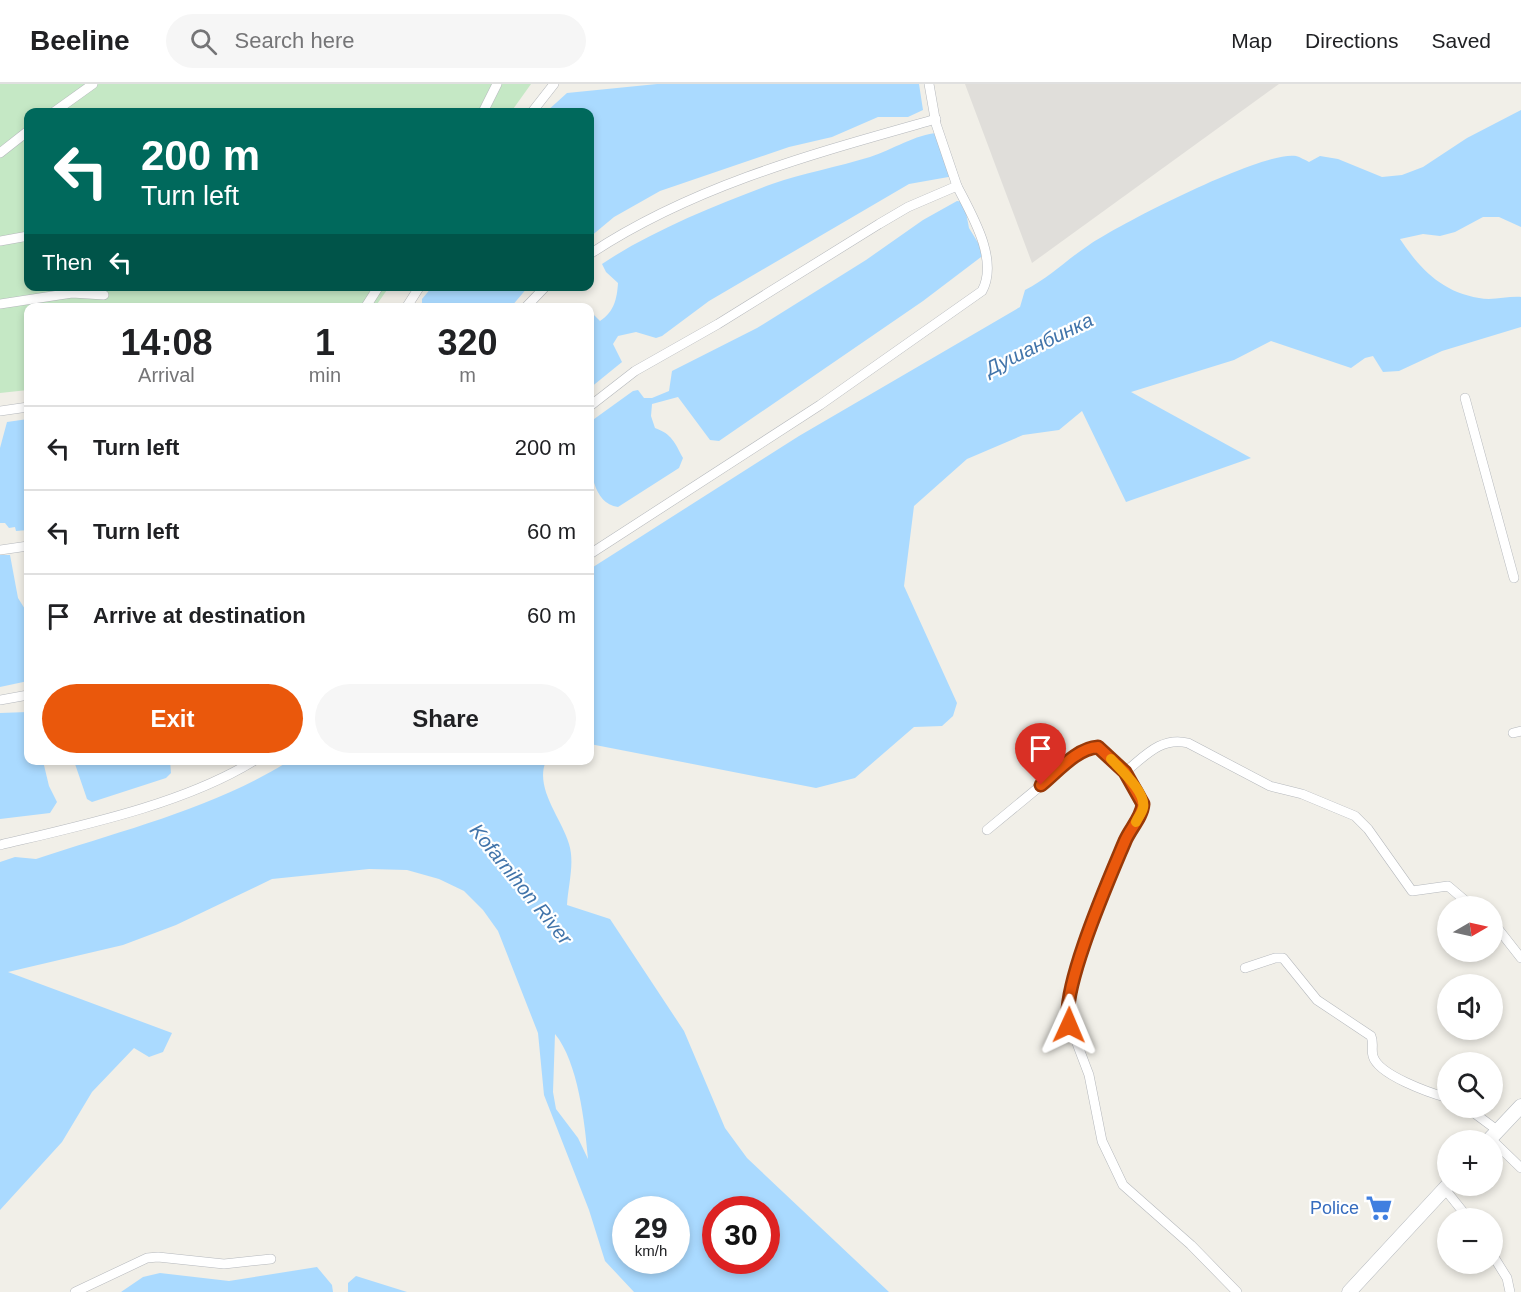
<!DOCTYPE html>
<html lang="en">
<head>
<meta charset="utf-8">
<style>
	:root { --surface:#fff; --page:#f6f6f6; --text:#202124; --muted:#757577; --line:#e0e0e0; --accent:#ea580c }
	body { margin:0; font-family:Arial,sans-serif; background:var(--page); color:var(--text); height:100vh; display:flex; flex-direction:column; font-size:22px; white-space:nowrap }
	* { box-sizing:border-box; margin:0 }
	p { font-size:20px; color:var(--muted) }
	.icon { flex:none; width:33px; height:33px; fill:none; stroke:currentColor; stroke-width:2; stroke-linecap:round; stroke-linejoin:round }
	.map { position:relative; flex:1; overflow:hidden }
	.sheet { position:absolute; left:24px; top:219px; width:570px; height:462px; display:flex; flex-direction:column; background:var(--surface); border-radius:12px; box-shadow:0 3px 9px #0003 }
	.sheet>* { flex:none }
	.hud { position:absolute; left:24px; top:24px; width:570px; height:183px; border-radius:12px; box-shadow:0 3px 9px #0003; background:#00695c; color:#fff; overflow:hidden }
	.needle { width:39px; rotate:81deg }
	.fabs { position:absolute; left:1437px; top:812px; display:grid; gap:12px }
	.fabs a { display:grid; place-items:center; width:66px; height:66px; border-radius:50%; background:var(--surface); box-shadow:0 3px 9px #0003; font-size:30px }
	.speed { position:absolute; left:612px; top:1112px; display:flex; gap:12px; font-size:30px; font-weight:700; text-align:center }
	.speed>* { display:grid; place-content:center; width:78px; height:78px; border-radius:50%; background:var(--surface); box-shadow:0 3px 9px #0003; line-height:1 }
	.speed small { font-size:15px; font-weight:400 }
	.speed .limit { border:9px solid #d22; background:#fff; color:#111 }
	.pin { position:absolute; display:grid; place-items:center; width:51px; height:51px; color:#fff; margin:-62px -26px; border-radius:50% 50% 50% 0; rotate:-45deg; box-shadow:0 0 6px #0007 }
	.pin .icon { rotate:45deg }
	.me { position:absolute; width:66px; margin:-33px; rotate:1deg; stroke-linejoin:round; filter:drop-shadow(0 0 4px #0008) }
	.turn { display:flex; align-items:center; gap:21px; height:126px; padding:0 18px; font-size:27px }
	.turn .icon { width:78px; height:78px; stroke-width:2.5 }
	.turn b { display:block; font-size:42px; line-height:51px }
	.then { display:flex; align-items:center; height:57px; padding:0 18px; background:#0003; gap:12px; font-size:22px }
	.eta { display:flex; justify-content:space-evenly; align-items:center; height:102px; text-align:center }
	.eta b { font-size:36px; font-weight:800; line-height:42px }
	.button { display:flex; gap:12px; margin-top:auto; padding:12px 18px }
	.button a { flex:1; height:69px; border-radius:36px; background:var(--accent); color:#fff; font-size:24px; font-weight:800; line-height:69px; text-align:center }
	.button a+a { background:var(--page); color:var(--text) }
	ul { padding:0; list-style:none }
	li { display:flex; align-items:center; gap:18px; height:84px; padding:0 18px; border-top:2px solid var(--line) }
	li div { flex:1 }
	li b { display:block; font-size:22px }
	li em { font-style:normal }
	header { display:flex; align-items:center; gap:36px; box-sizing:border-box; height:84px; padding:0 30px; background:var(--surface); border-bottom:2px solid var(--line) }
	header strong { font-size:28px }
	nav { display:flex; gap:33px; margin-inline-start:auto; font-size:21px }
	.search { width:420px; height:54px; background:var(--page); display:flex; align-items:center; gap:15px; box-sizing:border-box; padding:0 21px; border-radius:33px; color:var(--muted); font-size:22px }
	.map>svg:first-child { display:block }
</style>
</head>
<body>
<header>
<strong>Beeline</strong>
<div class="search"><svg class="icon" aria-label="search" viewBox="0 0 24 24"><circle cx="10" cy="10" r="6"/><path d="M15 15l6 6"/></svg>Search here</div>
<nav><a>Map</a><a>Directions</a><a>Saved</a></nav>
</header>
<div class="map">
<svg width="1521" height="1208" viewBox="0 0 1521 1208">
	<rect width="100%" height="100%" fill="#f1efe8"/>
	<!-- industrial -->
	<polygon fill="#e0deda" points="965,0 1279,0 1032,179"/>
	<!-- green -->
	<polygon fill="#c5e8c5" points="0,0 531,0 511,28 28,28 28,202 389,203 375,223 28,224 28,306 0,309"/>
	<!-- water -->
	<g fill="#aadaff" fill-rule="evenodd">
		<polygon points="657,0 919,0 923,26 908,33 878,33 832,53 789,63 660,107 614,133 590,153 590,28 546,28 567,9"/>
		<path d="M1521,26V143L1499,133H1483L1455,148L1440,152L1423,150L1400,155C1420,185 1442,208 1479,214C1492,217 1508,212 1521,213V243L1442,267L1399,287L1383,288L1373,272L1365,274L1351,284L1271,257L1234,276L1131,308L1251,374L1126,418L1082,327L1059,346L1023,351L967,375L914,422L904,502L957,619L953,632L942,642L914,643L855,694L816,704L590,660V485L799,352L1020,223L1025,206C1049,194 1066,176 1089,161C1119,140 1264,66 1296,72C1300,73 1305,76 1309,78L1320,72L1338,75L1382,93L1402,91L1423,83L1467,54Z"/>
		<path d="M938,49L954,92L909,100L709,217L662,252L656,254L636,248L618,252L613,260L622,278L590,304V227L600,237C614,228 617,215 618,199L606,188L602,180C651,147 716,121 772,100C804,89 837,83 870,73C892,66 916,50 938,49Z"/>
		<path d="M957,117L964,118L969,144L985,170L923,217L719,357L710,356L678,313L652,320L651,332L655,344C672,350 675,359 683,374L679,384L618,423C585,418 590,362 590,338L633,307L638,306L644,314H652L669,307L672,287L757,244L866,176L923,136Z"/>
		<polygon points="432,203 432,202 528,203 511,223 422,223 422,215"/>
		<polygon points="28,335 28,446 16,447 15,443 9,444 5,439 0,439 0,364 7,338"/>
		<polygon points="0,471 10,471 18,514 28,530 28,597 0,603"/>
		<polygon points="28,628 28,676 43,677 49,702 57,718 50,729 0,735 0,629"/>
		<polygon points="74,677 170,677 171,689 166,694 92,718 87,715"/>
		<path d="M289,677H546C534,704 562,735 569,760C575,779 568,802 567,821L610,835L684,947L725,1044L747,1074L889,1208H634L605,1177L589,1126L544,1011L538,949L498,847L483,826L464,807L439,795L407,786L369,785L272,795L176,841L123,861L8,888L172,949L163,968L149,973L134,964L92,1008L62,1058L0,1126V778L15,773L36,775C122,746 212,725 289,677ZM555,950C578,978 585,1039 588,1075L578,1054L556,1025L553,1008ZM626,1125H676V1176H626ZM716,1125H766V1176H716Z"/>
		<polygon points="317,1183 332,1201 333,1208 121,1208 143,1193 160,1189 229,1197"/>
		<polygon points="356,1192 407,1208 348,1208 348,1199"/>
	</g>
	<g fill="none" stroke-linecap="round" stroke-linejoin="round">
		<!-- street casing -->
		<g stroke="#b5b8bc" stroke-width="10">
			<g id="street">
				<polyline points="54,28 93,0"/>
				<polyline points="483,28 497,0"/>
				<polyline points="532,28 554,0"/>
				<polyline points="0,69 28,47"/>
				<polyline points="0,157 28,152"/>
				<path d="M590,170C694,101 816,69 936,35"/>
				<polyline points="0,220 72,209 104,211"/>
				<polyline points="365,224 379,202"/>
				<polyline points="406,224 420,202"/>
				<polyline points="525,224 546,202"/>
				<polyline points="1465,314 1514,494"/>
				<polyline points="590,322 635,287 718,240 879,140 908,123 957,102 936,40 929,0"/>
				<polyline points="0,327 28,323"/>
				<polyline points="0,466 28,462"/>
				<path d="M590,470L820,321L982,207C999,176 972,131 957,102"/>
				<polyline points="0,616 28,611"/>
				<polyline points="1513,649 1521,647"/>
				<path d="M1125,688C1144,673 1161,652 1188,659L1270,702L1302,710L1355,732L1368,745L1412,807L1448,802L1468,819L1479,822"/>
				<path d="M987,746L1078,671C1096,661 1098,659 1111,675C1121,687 1142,703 1143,719C1144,731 1131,745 1126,756C1110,790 1065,900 1067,933L1089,991L1102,1057L1123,1101L1191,1161L1237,1208"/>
				<path d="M0,761C80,742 185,720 255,676"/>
				<polyline points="1492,837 1521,874"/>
				<path d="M1245,884L1275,874H1283L1317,916L1371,952C1374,959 1371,965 1373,972C1378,991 1430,1009 1448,1014"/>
				<polyline points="1466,1023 1497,1046"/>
				<polyline points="1492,1056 1521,1084"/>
				<polyline points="1444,1104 1468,1134"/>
				<polyline points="1492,1170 1507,1194 1510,1208"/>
				<polyline points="75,1208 147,1174 158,1173 224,1180 271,1175"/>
			</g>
		</g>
		<!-- secondary casing -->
		<g stroke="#b6babf" stroke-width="15">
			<g id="secondary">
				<polyline points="1489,1056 1521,1022"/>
				<polyline points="1349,1208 1448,1101"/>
			</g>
		</g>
		<!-- street -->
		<use href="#street" stroke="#fff" stroke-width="9"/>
		<!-- secondary -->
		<use href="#secondary" stroke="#fff" stroke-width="14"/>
	</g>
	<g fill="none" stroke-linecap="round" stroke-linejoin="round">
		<!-- route casing -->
		<g stroke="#983908" stroke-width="15">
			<path id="route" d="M1041,701C1057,688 1077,664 1098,663L1125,688L1143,720C1142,733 1130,745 1125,757C1110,793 1059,908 1069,941"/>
		</g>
		<!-- route -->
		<use href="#route" stroke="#ea580c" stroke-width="10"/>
		<!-- slow -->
		<path stroke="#f59e0b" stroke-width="10" d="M1111,675C1120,685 1147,709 1143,724C1142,729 1138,733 1136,738"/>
	</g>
	<!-- icons -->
	<defs>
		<g id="supermarket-bare" transform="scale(2.07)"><path d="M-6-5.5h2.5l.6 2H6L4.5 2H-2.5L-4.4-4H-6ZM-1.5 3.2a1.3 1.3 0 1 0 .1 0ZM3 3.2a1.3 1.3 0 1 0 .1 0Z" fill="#3f7fe0" stroke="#fff" stroke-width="2.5" paint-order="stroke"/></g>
	</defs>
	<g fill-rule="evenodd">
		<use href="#supermarket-bare" x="1379" y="1124"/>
	</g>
	<g text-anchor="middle" stroke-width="4.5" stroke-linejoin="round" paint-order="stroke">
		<!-- shop labels -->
		<g font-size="18" fill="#366cbe" stroke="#fff" text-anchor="end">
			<text x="1359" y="1130">Police</text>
		</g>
		<!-- water labels -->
		<g font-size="20" font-style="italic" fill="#4174aa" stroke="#fff">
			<text transform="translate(1039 260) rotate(-26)" y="7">Душанбинка</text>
			<text transform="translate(521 800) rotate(51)" y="7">Kofarnihon River</text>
		</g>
	</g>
</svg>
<div class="fabs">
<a><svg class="needle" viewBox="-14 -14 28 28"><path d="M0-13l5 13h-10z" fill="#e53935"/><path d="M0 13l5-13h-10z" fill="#757577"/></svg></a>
<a><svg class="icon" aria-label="sound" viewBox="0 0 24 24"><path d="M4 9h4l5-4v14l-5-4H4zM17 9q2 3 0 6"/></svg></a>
<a><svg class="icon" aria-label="search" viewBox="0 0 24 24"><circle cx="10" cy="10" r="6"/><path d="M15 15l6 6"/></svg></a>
<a>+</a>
<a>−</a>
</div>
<div class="speed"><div>29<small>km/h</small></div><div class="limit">30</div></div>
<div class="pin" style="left:1041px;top:701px;background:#d93025"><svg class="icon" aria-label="arrive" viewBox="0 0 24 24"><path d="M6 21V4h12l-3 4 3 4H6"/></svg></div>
<svg class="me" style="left:1069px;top:941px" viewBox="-20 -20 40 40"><path d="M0-17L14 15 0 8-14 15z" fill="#ea580c" stroke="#fff" stroke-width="4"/></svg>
<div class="hud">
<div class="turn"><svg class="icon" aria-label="left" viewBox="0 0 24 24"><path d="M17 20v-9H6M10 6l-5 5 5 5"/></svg><div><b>200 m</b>Turn left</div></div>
<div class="then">Then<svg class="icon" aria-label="left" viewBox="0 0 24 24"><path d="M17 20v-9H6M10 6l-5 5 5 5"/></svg></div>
</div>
<section class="sheet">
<div class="eta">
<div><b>14:08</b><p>Arrival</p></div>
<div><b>1</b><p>min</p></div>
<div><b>320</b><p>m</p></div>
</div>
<ul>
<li><svg class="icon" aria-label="left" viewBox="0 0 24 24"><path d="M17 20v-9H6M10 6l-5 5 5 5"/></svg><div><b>Turn left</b></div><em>200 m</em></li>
<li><svg class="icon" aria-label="left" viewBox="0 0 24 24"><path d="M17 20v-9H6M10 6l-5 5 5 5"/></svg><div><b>Turn left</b></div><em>60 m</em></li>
<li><svg class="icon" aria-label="arrive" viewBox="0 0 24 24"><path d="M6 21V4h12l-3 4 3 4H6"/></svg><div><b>Arrive at destination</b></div><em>60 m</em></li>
</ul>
<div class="button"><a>Exit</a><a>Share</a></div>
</section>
</div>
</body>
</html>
